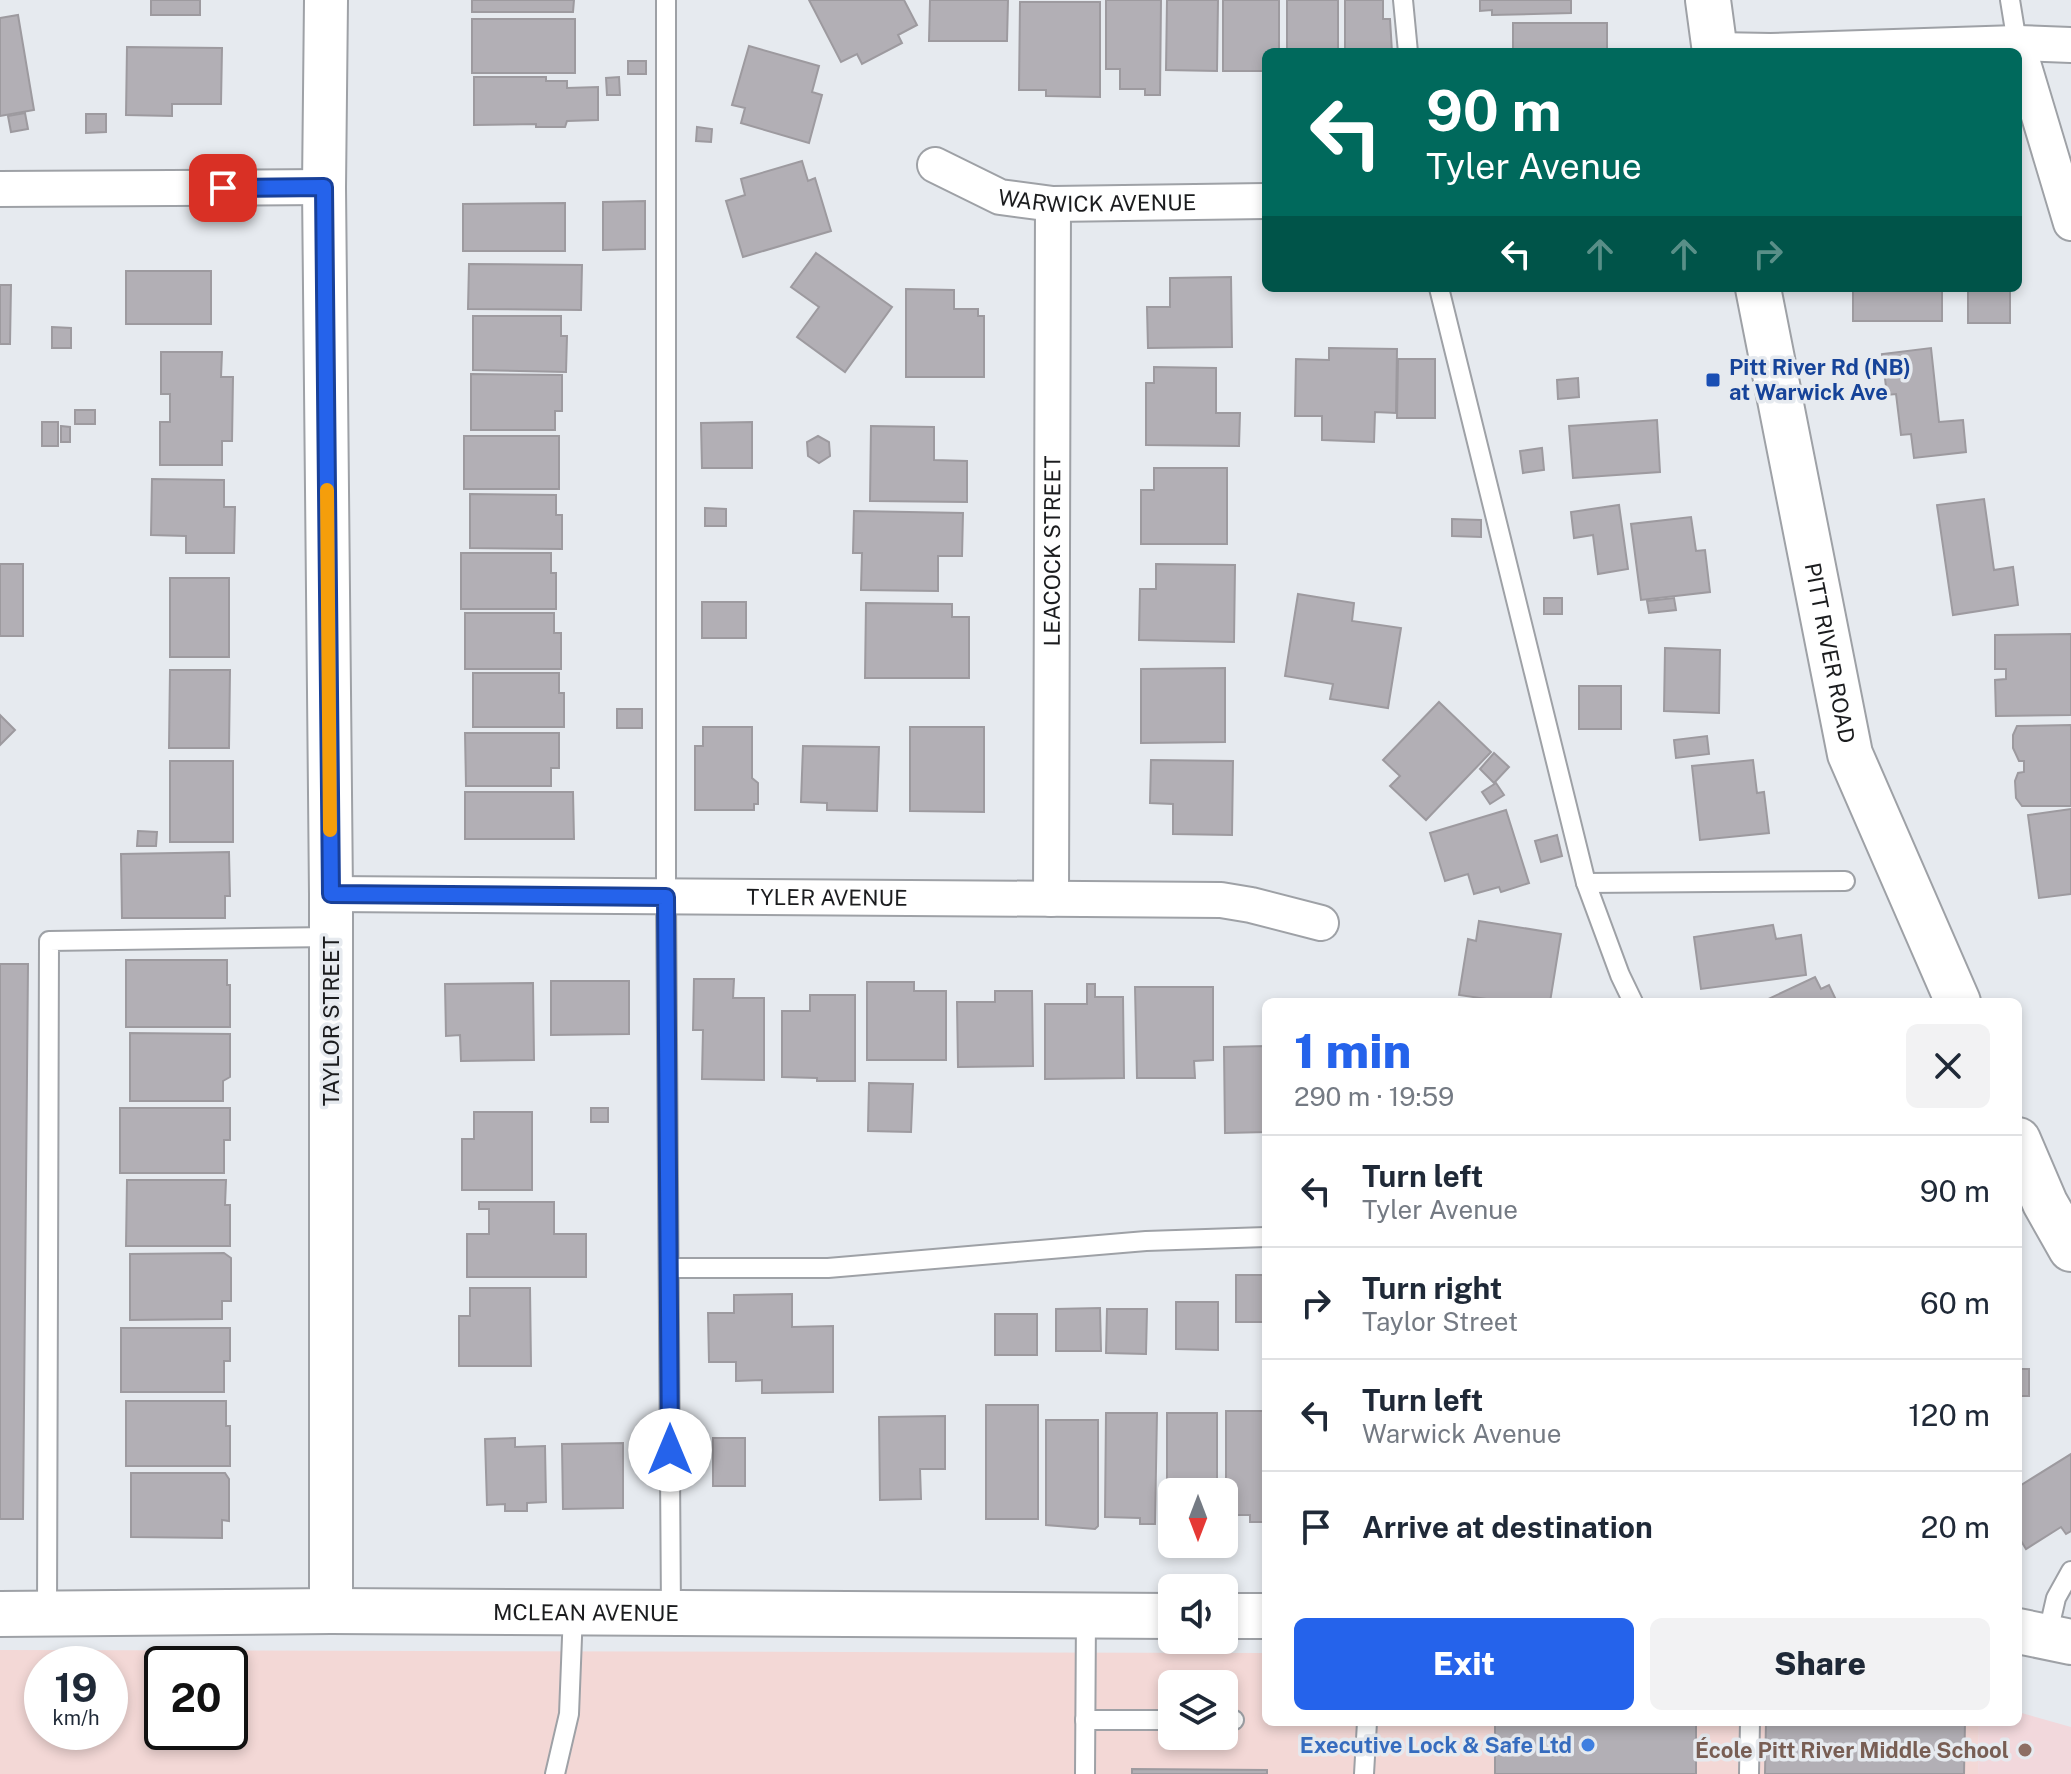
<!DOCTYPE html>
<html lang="en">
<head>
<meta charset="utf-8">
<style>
	:root { --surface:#fff; --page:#f2f2f3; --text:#1f2937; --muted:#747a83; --line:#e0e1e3; --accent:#2563eb }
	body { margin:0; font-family:"Public Sans",sans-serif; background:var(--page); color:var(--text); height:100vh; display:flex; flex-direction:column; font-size:30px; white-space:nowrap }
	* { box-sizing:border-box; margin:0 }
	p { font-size:26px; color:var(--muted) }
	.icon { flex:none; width:44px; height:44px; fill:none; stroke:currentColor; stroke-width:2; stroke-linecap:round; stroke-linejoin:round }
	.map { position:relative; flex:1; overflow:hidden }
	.panel { position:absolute; left:1262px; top:998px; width:760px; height:728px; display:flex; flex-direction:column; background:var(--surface); border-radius:12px; box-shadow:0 4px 12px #0003 }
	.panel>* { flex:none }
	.guide { position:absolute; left:1262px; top:48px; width:760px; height:244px; border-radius:12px; box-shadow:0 4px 12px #0003; background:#00695c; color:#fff; overflow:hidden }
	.needle { width:52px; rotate:180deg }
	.tools { position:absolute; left:1158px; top:1478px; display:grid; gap:16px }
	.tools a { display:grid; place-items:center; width:80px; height:80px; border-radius:12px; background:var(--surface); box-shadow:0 4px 12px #0003; font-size:40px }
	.speed { position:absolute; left:24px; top:1646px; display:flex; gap:16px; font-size:40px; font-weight:700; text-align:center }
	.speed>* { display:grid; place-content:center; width:104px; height:104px; border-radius:50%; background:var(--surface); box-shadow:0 4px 12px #0003; line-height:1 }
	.speed small { font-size:20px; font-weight:400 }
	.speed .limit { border:4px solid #111; border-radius:12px; background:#fff; color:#111 }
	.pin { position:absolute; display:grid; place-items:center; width:68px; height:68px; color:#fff; margin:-34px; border-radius:16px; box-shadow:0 4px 12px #0006 }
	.me { position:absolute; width:88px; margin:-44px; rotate:0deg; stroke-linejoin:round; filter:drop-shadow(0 0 6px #0008) }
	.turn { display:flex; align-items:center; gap:28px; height:168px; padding:0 32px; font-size:36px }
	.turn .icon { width:104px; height:104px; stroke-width:2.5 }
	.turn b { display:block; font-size:56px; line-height:68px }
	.lanes { display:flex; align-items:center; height:76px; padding:0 32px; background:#0003; justify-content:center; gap:40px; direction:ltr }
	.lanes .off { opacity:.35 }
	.round { display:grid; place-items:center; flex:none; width:84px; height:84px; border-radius:12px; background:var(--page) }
	.head { display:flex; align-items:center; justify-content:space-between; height:136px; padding:0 32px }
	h1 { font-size:48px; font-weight:800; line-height:60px; color:var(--accent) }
	.cta { display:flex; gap:16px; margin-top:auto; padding:16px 32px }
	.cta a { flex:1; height:92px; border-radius:12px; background:var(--accent); color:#fff; font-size:32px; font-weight:800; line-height:92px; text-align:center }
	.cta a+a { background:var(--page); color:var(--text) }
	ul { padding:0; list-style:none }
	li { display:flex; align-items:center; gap:24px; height:112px; padding:0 32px; border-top:2px solid var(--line) }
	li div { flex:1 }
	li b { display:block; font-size:30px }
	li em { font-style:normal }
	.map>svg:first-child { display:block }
</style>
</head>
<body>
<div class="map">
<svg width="2071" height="1774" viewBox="0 0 2071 1774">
	<rect width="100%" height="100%" fill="#e6eaef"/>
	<!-- industrial -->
	<path fill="#f3d8d6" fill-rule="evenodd" d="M0,1650L1266,1653V1722H1979L1978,1774H0ZM42,1664H110V1732H42ZM162,1664H230V1732H162ZM1172,1684H1224V1736H1172Z"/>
	<!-- education -->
	<polygon fill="#f2d8dc" points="2018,1712 2071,1727 2071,1774 1978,1774 1979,1722 2018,1722"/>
	<!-- building -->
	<g fill="#b2afb5" stroke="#9d9a9f" stroke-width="2">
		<rect x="151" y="0" width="49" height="15"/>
		<polygon points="472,0 574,0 573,12 472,12"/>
		<polygon points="809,0 904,0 917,25 898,35 902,43 862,64 857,54 841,62"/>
		<polygon points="930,0 1008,0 1007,41 929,41"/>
		<polygon points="1106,0 1161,0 1160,95 1145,95 1145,89 1120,89 1120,69 1106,69"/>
		<polygon points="1167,0 1218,0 1217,71 1166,70"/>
		<polygon points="1223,0 1279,0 1279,52 1266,52 1266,71 1223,71"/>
		<rect x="1287" y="0" width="51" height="52"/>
		<polygon points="1345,0 1383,0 1383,19 1390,19 1392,52 1345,52"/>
		<polygon points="1480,0 1571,0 1571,13 1492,15 1492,10 1480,11"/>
		<polygon points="1020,2 1100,2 1100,97 1046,96 1046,90 1019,90"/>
		<polygon points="18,15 34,110 0,116 0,18"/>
		<rect x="472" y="19" width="103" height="54"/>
		<rect x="1513" y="23" width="94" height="29"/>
		<polygon points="749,46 819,66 812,92 822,95 809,143 741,123 745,108 732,105"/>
		<polygon points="127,47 222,48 221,104 172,104 172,116 126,115"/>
		<rect x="628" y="61" width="18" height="13"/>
		<polygon points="474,77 546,77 546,81 567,81 567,88 598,87 598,120 567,121 565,127 536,127 536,124 474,125"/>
		<polygon points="619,77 620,95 607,95 606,78"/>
		<polygon points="25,113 28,129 11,132 8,116"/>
		<polygon points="86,114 106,114 106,132 86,133"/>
		<polygon points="697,127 712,129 711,142 696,141"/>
		<polygon points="802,161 808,181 815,178 831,231 743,257 726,201 745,195 741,179"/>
		<polygon points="645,201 645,249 603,250 603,202"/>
		<polygon points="565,203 565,251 463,251 463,204"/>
		<polygon points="816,253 892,307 845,372 797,337 819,307 791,287"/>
		<polygon points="469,264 582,265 581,310 468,309"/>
		<rect x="126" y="271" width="85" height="53"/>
		<polygon points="1231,277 1232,347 1148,348 1147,307 1170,307 1170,278"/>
		<polygon points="0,285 11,285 10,344 0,344"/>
		<rect x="1853" y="288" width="89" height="33"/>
		<rect x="1968" y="288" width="42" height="35"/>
		<polygon points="906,289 954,290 954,309 978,309 978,316 984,316 984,377 906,377"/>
		<polygon points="473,316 561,316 561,336 567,336 566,372 473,370"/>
		<polygon points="52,327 71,328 71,348 52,348"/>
		<polygon points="1329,348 1397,349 1396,413 1375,412 1374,442 1322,440 1322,416 1295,416 1296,359 1329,360"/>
		<polygon points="1931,348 1939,422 1963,420 1966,452 1914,458 1911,434 1901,435 1896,394 1887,395 1882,354"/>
		<polygon points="161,352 222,352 221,377 233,377 232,441 222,441 222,465 160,465 160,422 170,422 170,394 161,394"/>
		<polygon points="1398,359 1435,359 1435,418 1397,418"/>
		<polygon points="1154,367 1216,368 1216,413 1240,413 1239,446 1146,445 1146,383 1154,383"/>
		<polygon points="471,374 562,375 562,411 555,411 555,430 471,430"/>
		<polygon points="1578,378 1579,397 1558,399 1557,380"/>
		<rect x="75" y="410" width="20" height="14"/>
		<polygon points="1657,420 1660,472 1573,478 1569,426"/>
		<rect x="42" y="422" width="16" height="24"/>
		<polygon points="752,422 752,468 702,468 701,423"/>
		<polygon points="61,426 70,427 70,442 61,442"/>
		<polygon points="871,426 934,427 934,460 967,461 967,502 870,501"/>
		<rect x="464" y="436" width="95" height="53"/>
		<polygon points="818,436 829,442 830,456 819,463 808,456 807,442"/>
		<polygon points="1542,448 1544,470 1523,473 1520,451"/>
		<polygon points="1154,468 1227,468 1227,544 1141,544 1141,490 1154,490"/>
		<polygon points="152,479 224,480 224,507 235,507 234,553 186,553 186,536 151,535"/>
		<polygon points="470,494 556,495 556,515 562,515 562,549 470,548"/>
		<polygon points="1984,499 1994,570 2013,567 2018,605 1953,615 1937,505"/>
		<polygon points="1619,505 1628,569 1598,574 1593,535 1574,538 1571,512"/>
		<polygon points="705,508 726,509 726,526 705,526"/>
		<polygon points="854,511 963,513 962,556 938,556 938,591 861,590 862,553 853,553"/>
		<polygon points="1691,517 1696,551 1705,550 1710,592 1641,600 1631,524"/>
		<polygon points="1452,519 1481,520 1481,537 1452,536"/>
		<polygon points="461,553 551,553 551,573 556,573 556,609 461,609"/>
		<rect x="0" y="564" width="23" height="72"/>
		<polygon points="1156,564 1235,565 1234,642 1139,640 1140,589 1156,589"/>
		<rect x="170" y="578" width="59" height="79"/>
		<polygon points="1298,594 1354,603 1352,621 1401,628 1388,708 1330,699 1333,684 1285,676"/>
		<rect x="1544" y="598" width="18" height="16"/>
		<polygon points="1674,598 1676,610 1649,613 1647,601"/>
		<rect x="702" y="602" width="44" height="36"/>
		<polygon points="866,603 952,604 952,617 969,617 969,678 865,678"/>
		<polygon points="465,613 554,613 554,633 561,633 561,669 465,669"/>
		<polygon points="2071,634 2071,715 1996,716 1995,680 2006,679 2006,669 1995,669 1995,635"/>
		<polygon points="1665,648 1720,650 1719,713 1664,711"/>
		<polygon points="1225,668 1225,742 1141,743 1141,669"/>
		<polygon points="170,670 230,670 229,748 169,748"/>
		<polygon points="473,673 559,673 559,693 564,693 564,727 473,727"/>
		<rect x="1579" y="686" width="42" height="43"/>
		<polygon points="1439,702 1491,752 1426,820 1390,786 1400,776 1383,760"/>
		<rect x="617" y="709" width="25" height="19"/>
		<polygon points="0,715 15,730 0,745"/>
		<polygon points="2071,725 2071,806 2022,806 2016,798 2015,781 2018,773 2024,772 2024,761 2019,761 2013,748 2013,735 2017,726"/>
		<polygon points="703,727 752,727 752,778 758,783 758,804 754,804 754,810 695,810 695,746 703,746"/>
		<polygon points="910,727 984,727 984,812 910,811"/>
		<polygon points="465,733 559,733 559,768 551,768 551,786 466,786"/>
		<polygon points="1707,736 1709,754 1676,758 1674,740"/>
		<polygon points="803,746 879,747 877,811 827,810 827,803 801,802"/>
		<polygon points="1494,753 1509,767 1494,783 1480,769"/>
		<polygon points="1151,760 1233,761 1232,835 1173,834 1173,804 1150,803"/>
		<polygon points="1753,760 1757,793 1764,792 1769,833 1700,840 1692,766"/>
		<rect x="170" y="761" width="63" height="81"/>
		<polygon points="1496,783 1504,795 1490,804 1482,792"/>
		<polygon points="465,792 573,792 574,839 465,839"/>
		<polygon points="2071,809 2071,894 2039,898 2028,815"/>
		<polygon points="1506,810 1529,883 1501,892 1499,887 1474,894 1468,874 1445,881 1430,833"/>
		<polygon points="138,831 157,832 156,846 137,846"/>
		<polygon points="1557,835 1562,856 1541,862 1535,841"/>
		<polygon points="229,852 230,896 225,896 225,918 122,918 121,854"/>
		<polygon points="1479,921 1561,934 1550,1002 1507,1002 1459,995 1468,939 1476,941"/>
		<polygon points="1773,925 1776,939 1801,935 1806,975 1701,989 1694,937"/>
		<polygon points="126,960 227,960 227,985 230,985 230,1027 126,1027"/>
		<polygon points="0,964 28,964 23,1519 0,1519"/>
		<polygon points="1815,977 1821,989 1829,985 1837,1002 1762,1002"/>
		<polygon points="694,979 734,979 733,998 764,998 764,1080 702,1079 703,1030 693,1030"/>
		<polygon points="551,981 629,981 629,1034 551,1035"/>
		<polygon points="867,982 914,982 914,991 946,991 946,1060 867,1060"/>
		<polygon points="533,983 534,1060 461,1061 460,1035 446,1036 445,984"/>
		<polygon points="1087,984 1095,984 1095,997 1123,997 1124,1078 1045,1079 1045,1004 1087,1004"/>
		<polygon points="1135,987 1213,987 1213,1060 1194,1061 1195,1078 1137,1078"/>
		<polygon points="995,991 1032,991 1033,1066 958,1067 957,1002 995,1002"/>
		<polygon points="810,995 855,995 855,1081 817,1081 817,1078 782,1077 782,1011 810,1011"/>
		<polygon points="130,1033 230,1034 230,1077 223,1081 223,1101 130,1101"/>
		<polygon points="1266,1046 1266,1132 1225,1133 1224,1047"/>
		<polygon points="869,1083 913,1084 911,1132 868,1131"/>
		<polygon points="120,1108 230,1108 230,1140 224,1140 224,1173 120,1173"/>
		<rect x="591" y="1108" width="17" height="14"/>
		<polygon points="474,1112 532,1112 532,1190 462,1190 462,1139 474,1139"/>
		<polygon points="127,1180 226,1180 225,1205 230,1205 230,1246 126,1246"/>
		<polygon points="479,1202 554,1202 554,1234 586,1234 586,1277 467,1277 467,1234 489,1234 489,1209 479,1209"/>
		<polygon points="224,1253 231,1258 231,1301 222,1301 222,1319 130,1320 130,1254"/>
		<rect x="1236" y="1275" width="30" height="47"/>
		<polygon points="470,1288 530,1288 531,1366 459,1366 459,1316 470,1316"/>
		<polygon points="792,1294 792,1327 833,1326 833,1392 762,1393 762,1380 736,1381 736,1362 709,1362 708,1313 734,1313 734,1295"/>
		<polygon points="1176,1302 1218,1302 1218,1350 1176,1349"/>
		<polygon points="1100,1308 1101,1351 1056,1351 1056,1309"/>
		<polygon points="1107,1309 1147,1309 1146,1354 1106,1353"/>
		<rect x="995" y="1314" width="42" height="41"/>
		<polygon points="121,1328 230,1328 230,1361 224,1361 224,1392 121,1392"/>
		<rect x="2018" y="1369" width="11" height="27"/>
		<polygon points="126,1401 226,1401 226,1426 230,1426 230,1466 126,1466"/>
		<rect x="986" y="1405" width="52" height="114"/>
		<polygon points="1226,1411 1266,1411 1266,1522 1250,1522 1250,1515 1226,1515"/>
		<polygon points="1106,1413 1157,1413 1155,1524 1140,1524 1140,1518 1105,1517"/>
		<polygon points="1167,1413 1217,1413 1217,1492 1172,1492 1172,1515 1167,1515"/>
		<polygon points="945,1416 945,1469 920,1469 921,1499 880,1500 879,1417"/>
		<polygon points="1046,1420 1098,1420 1098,1526 1095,1529 1046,1525"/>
		<polygon points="515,1438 515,1447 545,1446 546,1502 527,1503 527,1511 505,1511 505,1504 487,1505 485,1439"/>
		<rect x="713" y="1438" width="32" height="48"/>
		<polygon points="623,1443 623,1508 563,1509 562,1444"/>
		<polygon points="2071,1454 2071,1531 2066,1534 2061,1527 2026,1549 2018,1536 2018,1487"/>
		<polygon points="131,1473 225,1473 229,1479 229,1521 222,1520 222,1538 131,1537"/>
		<rect x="1495" y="1722" width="201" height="52"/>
		<polygon points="1766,1722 1965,1722 1964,1774 1765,1774"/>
		<polygon points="1132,1769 1267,1770 1267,1774 1132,1774"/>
	</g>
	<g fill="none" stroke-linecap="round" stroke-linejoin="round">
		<!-- service casing -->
		<g stroke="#9ea1a6" stroke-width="22">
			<g id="service">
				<polyline points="666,0 666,897 671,1613"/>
				<polyline points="1403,0 1408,52"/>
				<polyline points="2010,0 2017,43"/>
				<polyline points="1439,288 1586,883 1620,975 1633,1002"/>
				<polyline points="1586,883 1845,881"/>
				<polyline points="670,1268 828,1268 1146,1241 1266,1237"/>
				<polyline points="47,1613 49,941 330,937"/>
				<polyline points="2047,1637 2056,1598 2071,1571"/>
				<polyline points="1085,1720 1172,1720"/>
				<polyline points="1224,1720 1234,1720"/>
				<polyline points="555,1774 569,1714 573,1612"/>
				<polyline points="1085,1774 1086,1615"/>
				<polyline points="1364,1774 1367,1722"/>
				<polyline points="1749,1774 1750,1722"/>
			</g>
		</g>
		<!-- minor casing -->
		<g stroke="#9ea1a6" stroke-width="38">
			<g id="minor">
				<polyline points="2017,43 2071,45"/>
				<polyline points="1715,50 1771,51 2017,43 2071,223"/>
				<path id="s1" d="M935,165L1000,197L1053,204L1266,201"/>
				<polyline points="0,189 324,187"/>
				<path id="s2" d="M331,894L1221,900L1251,905L1321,923"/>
				<path id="s3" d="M1051,899L1053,204"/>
			</g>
		</g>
		<!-- tertiary casing -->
		<g stroke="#9ea1a6" stroke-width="46">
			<polyline id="tertiary" points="326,0 324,187 331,894 331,1611"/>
		</g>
		<!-- secondary casing -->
		<g stroke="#9ea1a6" stroke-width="48">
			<g id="secondary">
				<polyline points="1708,0 1715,52"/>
				<path id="s4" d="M1758,288L1850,754L1958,1002"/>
				<polyline points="2018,1140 2045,1203 2071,1249"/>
				<path id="s5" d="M0,1614L331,1611L1172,1616"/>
				<polyline points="1224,1616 1266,1616"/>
				<polyline points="2018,1631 2071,1642"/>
			</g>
		</g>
		<!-- service -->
		<use href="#service" stroke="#fff" stroke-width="18"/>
		<!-- minor -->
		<use href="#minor" stroke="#fff" stroke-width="34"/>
		<!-- tertiary -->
		<use href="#tertiary" stroke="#fff" stroke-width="42"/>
		<!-- secondary -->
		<use href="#secondary" stroke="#fff" stroke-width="44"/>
	</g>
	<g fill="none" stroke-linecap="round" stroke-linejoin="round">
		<!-- route casing -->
		<g stroke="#184099" stroke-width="20">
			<polyline id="route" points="223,188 324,187 331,894 666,897 670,1450"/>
		</g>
		<!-- route -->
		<use href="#route" stroke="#2563eb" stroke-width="14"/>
		<!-- slow -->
		<polyline stroke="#f59e0b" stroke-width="14" points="327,490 330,830"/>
	</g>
	<!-- markers -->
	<rect fill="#1a4fb4" stroke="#e6eaef" stroke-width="3" x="1705" y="372" width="16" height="16" rx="4"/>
	<circle fill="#3f7fe0" stroke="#e6eaef" stroke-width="3" cx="1588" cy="1745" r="8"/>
	<circle fill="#8d6e63" stroke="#e6eaef" stroke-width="3" cx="2025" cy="1750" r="8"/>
	<g text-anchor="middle" stroke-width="7" stroke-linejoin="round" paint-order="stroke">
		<!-- street labels -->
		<g font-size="22" fill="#1b1c1e" stroke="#e6eaef">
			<text dy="8" stroke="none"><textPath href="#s1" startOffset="170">WARWICK AVENUE</textPath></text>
			<text dy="8" stroke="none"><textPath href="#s3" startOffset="348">LEACOCK STREET</textPath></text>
			<text dy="8" stroke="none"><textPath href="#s4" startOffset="372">PITT RIVER ROAD</textPath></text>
			<text dy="8" stroke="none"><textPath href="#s2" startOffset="496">TYLER AVENUE</textPath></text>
			<text transform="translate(331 1021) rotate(-90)" y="8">TAYLOR STREET</text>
			<text dy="8" stroke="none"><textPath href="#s5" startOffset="586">MCLEAN AVENUE</textPath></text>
		</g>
		<!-- transit labels -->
		<g font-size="22" font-weight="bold" fill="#164399" stroke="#e6eaef" text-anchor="start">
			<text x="1729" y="375">Pitt River Rd (NB)<tspan x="1729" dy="25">at Warwick Ave</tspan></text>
		</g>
		<!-- shop labels -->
		<g font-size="22" font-weight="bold" fill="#366cbe" stroke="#e6eaef" text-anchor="end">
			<text x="1572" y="1753">Executive Lock &amp; Safe Ltd</text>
		</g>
		<!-- education labels -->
		<g font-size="22" font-weight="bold" fill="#785e54" stroke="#e6eaef" text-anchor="end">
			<text x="2009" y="1758">École Pitt River Middle School</text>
		</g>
	</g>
</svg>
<div class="tools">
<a><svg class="needle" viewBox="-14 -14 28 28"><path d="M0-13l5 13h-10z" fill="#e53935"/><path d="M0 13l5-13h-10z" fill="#747a83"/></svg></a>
<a><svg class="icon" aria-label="sound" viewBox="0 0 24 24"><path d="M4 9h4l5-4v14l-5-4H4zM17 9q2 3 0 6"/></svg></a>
<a><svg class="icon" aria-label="layers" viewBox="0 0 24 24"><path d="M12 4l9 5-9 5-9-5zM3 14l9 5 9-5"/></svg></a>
</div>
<div class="speed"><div>19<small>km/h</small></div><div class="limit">20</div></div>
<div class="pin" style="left:223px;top:188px;background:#d93025"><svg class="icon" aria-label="arrive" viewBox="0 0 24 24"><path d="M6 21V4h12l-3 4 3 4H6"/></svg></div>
<svg class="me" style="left:670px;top:1450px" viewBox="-20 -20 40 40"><circle r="19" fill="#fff"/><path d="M0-13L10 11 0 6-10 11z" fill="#2563eb"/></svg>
<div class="guide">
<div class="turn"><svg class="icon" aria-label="left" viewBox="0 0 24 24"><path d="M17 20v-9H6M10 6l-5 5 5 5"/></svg><div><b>90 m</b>Tyler Avenue</div></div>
<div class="lanes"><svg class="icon" aria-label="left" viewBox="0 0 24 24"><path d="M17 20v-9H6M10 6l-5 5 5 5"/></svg><svg class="icon off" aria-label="ahead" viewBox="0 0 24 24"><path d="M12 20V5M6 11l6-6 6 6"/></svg><svg class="icon off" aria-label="ahead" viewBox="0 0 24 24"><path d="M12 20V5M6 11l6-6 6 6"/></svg><svg class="icon off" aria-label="right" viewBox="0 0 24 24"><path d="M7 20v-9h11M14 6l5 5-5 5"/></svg></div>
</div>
<section class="panel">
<div class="head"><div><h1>1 min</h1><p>290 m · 19:59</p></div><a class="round"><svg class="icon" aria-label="close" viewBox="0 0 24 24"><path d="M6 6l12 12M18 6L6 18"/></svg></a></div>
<ul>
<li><svg class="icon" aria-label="left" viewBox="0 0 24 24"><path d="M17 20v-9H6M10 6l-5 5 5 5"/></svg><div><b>Turn left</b><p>Tyler Avenue</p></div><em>90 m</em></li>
<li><svg class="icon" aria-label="right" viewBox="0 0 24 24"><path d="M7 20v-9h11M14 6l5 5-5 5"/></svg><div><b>Turn right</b><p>Taylor Street</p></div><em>60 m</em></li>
<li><svg class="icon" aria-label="left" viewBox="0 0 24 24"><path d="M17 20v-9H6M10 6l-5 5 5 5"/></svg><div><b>Turn left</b><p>Warwick Avenue</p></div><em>120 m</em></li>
<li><svg class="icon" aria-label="arrive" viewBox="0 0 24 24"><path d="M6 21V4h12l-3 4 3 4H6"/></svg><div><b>Arrive at destination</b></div><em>20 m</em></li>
</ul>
<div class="cta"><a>Exit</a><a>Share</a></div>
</section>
</div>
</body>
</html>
